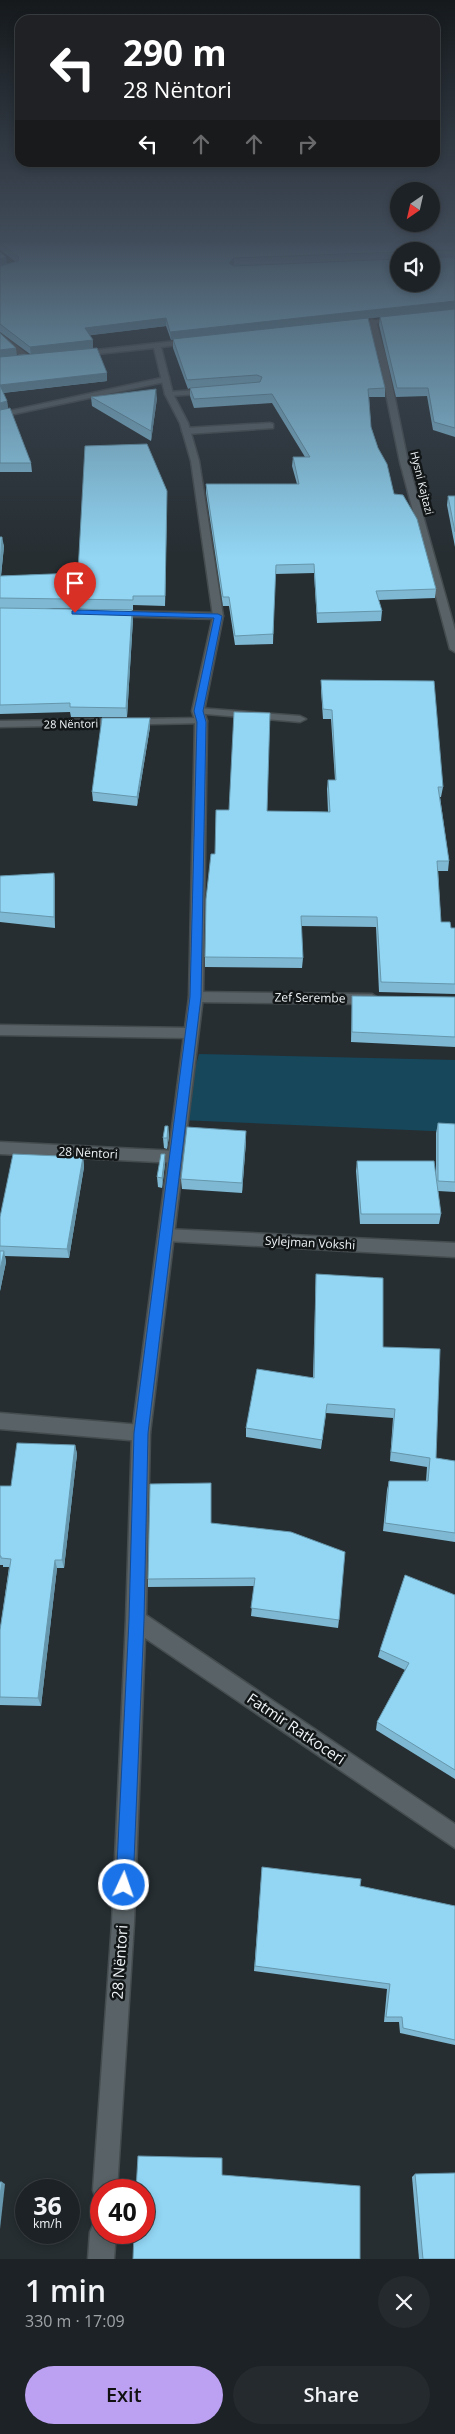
<!DOCTYPE html>
<html lang="en">
<head>
<meta charset="utf-8">
<style>
	:root { --surface:#1c2226; --page:#252a2e; --text:#f1f3f6; --muted:#a0a4a7; --line:#3a3f43; --accent:#bca0f2 }
	body { margin:0; font-family:"Open Sans",sans-serif; background:var(--page); color:var(--text); height:100vh; display:flex; flex-direction:column; font-size:19px; white-space:nowrap }
	* { box-sizing:border-box; margin:0 }
	p { font-size:16px; color:var(--muted) }
	.icon { flex:none; width:28px; height:28px; fill:none; stroke:currentColor; stroke-width:2; stroke-linecap:round; stroke-linejoin:round }
	.map { position:relative; height:2259px; overflow:hidden }
	.sheet { display:flex; flex-direction:column; background:var(--surface); flex:1 }
	.sheet>* { flex:none }
	.guide { position:absolute; left:15px; top:15px; width:425px; height:152px; border-radius:15px; box-shadow:0 2px 8px #0003,0 0 0 1px var(--line); background:#202124; color:#fff; overflow:hidden }
	.needle { width:32px; rotate:214deg }
	.tools { position:absolute; left:390px; top:182px; display:grid; gap:10px }
	.tools a { display:grid; place-items:center; width:50px; height:50px; border-radius:50%; background:var(--surface); box-shadow:0 2px 8px #0003,0 0 0 1px var(--line); font-size:25px }
	.speed { position:absolute; left:15px; top:2179px; display:flex; gap:10px; font-size:25px; font-weight:700; text-align:center }
	.speed>* { display:grid; place-content:center; width:65px; height:65px; border-radius:50%; background:var(--surface); box-shadow:0 2px 8px #0003,0 0 0 1px var(--line); line-height:1 }
	.speed small { font-size:12px; font-weight:400 }
	.speed .limit { border:8px solid #d22; background:#fff; color:#111 }
	.pin { position:absolute; display:grid; place-items:center; width:42px; height:42px; color:#fff; margin:-51px -21px; border-radius:50% 50% 50% 0; rotate:-45deg; box-shadow:0 0 5px #0007 }
	.pin .icon { rotate:45deg }
	.me { position:absolute; width:55px; margin:-28px; rotate:3deg; stroke-linejoin:round; filter:drop-shadow(0 0 4px #0008) }
	.turn { display:flex; align-items:center; gap:18px; height:105px; padding:0 25px; font-size:22px }
	.turn .icon { width:65px; height:65px; stroke-width:2.5 }
	.turn b { display:block; font-size:35px; line-height:42px }
	.lanes { display:flex; align-items:center; height:48px; padding:0 25px; background:#0003; justify-content:center; gap:25px; direction:ltr }
	.lanes .off { opacity:.35 }
	.round { display:grid; place-items:center; flex:none; width:52px; height:52px; border-radius:26px; background:var(--page) }
	.headline { display:flex; align-items:center; justify-content:space-between; height:85px; padding:0 25px }
	h1 { font-size:30px; font-weight:600; line-height:38px }
	.primary-button { display:flex; gap:10px; margin-top:auto; padding:10px 25px }
	.primary-button a { flex:1; height:58px; border-radius:30px; background:var(--accent); color:#111; font-size:20px; font-weight:600; line-height:58px; text-align:center }
	.primary-button a+a { background:var(--page); color:var(--text) }
	.map>svg:first-child { display:block }
</style>
</head>
<body>
<div class="map">
<svg width="455" height="2259" viewBox="0 0 455 2259">
	<rect width="100%" height="100%" fill="#262e32"/>
	<!-- green -->
	<polygon fill="#16475b" points="199,1054 455,1060 455,1132 181,1120"/>
	<g fill="none" stroke-linecap="round" stroke-linejoin="round">
		<!-- minor casing -->
		<g stroke="#454c4f" stroke-width="3">
			<g id="minor">
				<polygon points="0,250 18,265 18,267 0,273 0,269 11,265 0,256"/>
				<polygon points="372,319 376,321 387,360 408,462 455,630 455,652 450,649 400,462 379,360 368,321"/>
				<polygon points="0,332 31,357 31,361 25,361 0,338"/>
				<polygon points="166,377 169,377 169,381 0,417 0,413"/>
				<polygon points="210,389 213,389 213,393 169,396 165,394 169,392"/>
				<polygon points="270,423 273,424 273,428 186,434 182,431 186,428"/>
				<polygon points="112,611 218,613 223,616 218,619 108,616 108,612"/>
				<polygon points="198,708 300,716 306,719 300,722 194,713 194,709"/>
				<polygon points="201,718 207,721 205,723 0,727 0,721"/>
				<polygon points="196,992 372,994 379,999 372,1004 196,1002 189,997"/>
				<polygon points="0,1025 190,1028 197,1033 190,1038 0,1035"/>
				<polygon points="0,1142 177,1151 182,1153 185,1157 182,1161 177,1163 0,1154"/>
				<polygon points="166,1229 455,1243 455,1257 166,1241 160,1240 158,1235 160,1230"/>
				<polygon points="0,1413 141,1425 147,1427 150,1433 147,1439 141,1441 0,1429"/>
			</g>
		</g>
		<!-- tertiary casing -->
		<g stroke="#454c4f" stroke-width="3">
			<g id="tertiary">
				<polygon points="399,317 402,317 402,321 350,326 346,324"/>
				<polygon points="193,339 197,341 196,343 161,347 173,394 188,423 199,461 223,616 204,711 207,721 203,997 150,1433 146,1615 455,1824 455,1848 145,1638 134,1923 117,2190 101,2190 101,2201 96,2199 93,2190 112,1923 126,1620 132,1433 189,997 195,721 192,711 213,616 191,461 180,423 165,394 154,348 79,356 75,354 79,352"/>
				<polygon points="101,2220 101,2232 116,2232 114,2259 88,2259 90,2232 94,2223"/>
			</g>
		</g>
		<!-- minor -->
		<use href="#minor" fill="#596266" fill-rule="evenodd"/>
		<!-- tertiary -->
		<use href="#tertiary" fill="#596266" fill-rule="evenodd"/>
	</g>
	<!-- wall -->
	<g fill="#7eb8d2" fill-rule="evenodd">
		<path d="M0,242L211,244L210,242H455V437L433,430L427,396L396,397L379,325L380,317L368,318L385,388V397H369L371,427L378,448L394,494L436,589L435,598L378,600L382,611L381,621L317,623L314,573L275,574L273,644L235,645L229,606H223L206,493V484H297L292,466L293,457H305L272,403L194,408L190,396V388L188,389L173,348V339L171,340L166,326L90,335L93,348L107,381L3,393L7,401L8,409L31,463L32,472H0V333L17,355L30,354L0,332V252L7,264L16,262L0,250ZM399,251H431L399,284Z"/>
		<polygon points="91,397 157,398 151,441 92,406"/>
		<polygon points="167,491 165,606 133,605 133,610 45,608 133,619 127,717 71,717 70,712 0,714 0,537 4,546 1,576 78,573"/>
		<polygon points="448,496 455,496 455,547 447,505"/>
		<polygon points="321,680 443,787 441,797 440,797 449,861 448,871 438,871 441,922 451,928 455,928 455,994 379,992 376,927 301,926 303,958 302,968 205,967 205,957 215,854 267,811 328,812 327,789 328,780 335,780 331,719 323,719 321,690"/>
		<polygon points="150,718 150,727 137,806 93,801 92,792"/>
		<polygon points="54,873 55,884 55,928 0,922 0,876"/>
		<polygon points="352,996 455,997 455,1047 351,1042"/>
		<polygon points="438,1123 455,1124 455,1192 438,1191 441,1214 439,1224 360,1224 356,1171 357,1161 436,1173 436,1133"/>
		<polygon points="168,1126 169,1136 167,1149 164,1148 163,1138"/>
		<polygon points="246,1141 242,1193 182,1189 181,1179"/>
		<polygon points="83,1157 84,1167 69,1258 5,1256 6,1262 0,1291 0,1217"/>
		<polygon points="165,1164 162,1188 158,1187 157,1177"/>
		<polygon points="316,1274 383,1347 436,1458 455,1461 455,1542 383,1531 387,1490 389,1481 426,1481 427,1467 390,1461 393,1418 326,1413 321,1449 246,1437 246,1428 313,1377"/>
		<polygon points="75,1445 77,1454 64,1568 57,1568 41,1706 0,1705 0,1630 9,1567 3,1567 3,1565 0,1565 0,1486 11,1486"/>
		<polygon points="211,1523 339,1620 338,1628 251,1616 254,1586 148,1587 148,1579"/>
		<polygon points="455,1595 455,1779 376,1730 377,1722 405,1670 378,1657 380,1650"/>
		<polygon points="262,1867 360,1886 455,1906 455,2045 400,2033 399,2022 384,2022 387,1989 254,1971"/>
		<polygon points="415,2174 455,2259 419,2259 412,2177"/>
	</g>
	<!-- shaded-wall -->
	<g fill="#6696ab">
		<polygon points="6,257 7,264 0,267 0,259"/>
		<polygon points="234,258 234,266 229,263"/>
		<polygon points="455,301 455,309 171,340 170,332"/>
		<polygon points="166,318 166,326 85,336 85,328"/>
		<polygon points="93,340 93,348 31,355 30,347"/>
		<polygon points="16,348 17,356 0,358 0,350"/>
		<polygon points="107,373 107,381 1,393 0,385"/>
		<polygon points="156,389 157,398 151,441 151,431"/>
		<polygon points="7,401 8,409 0,411 0,403"/>
		<polygon points="167,491 167,500 165,606 165,596"/>
		<polygon points="2,537 4,546 0,585 0,567"/>
		<polygon points="132,610 133,619 127,717 126,708"/>
		<polygon points="150,718 150,727 137,806 137,797"/>
		<polygon points="54,873 55,884 55,928 54,917"/>
		<polygon points="168,1126 169,1136 167,1149 167,1138"/>
		<polygon points="246,1131 246,1141 242,1193 242,1183"/>
		<polygon points="165,1154 165,1164 162,1188 162,1178"/>
		<polygon points="83,1157 84,1167 69,1258 67,1249"/>
		<polygon points="4,1251 6,1262 0,1291 0,1270"/>
		<polygon points="75,1445 77,1454 64,1568 62,1560"/>
		<polygon points="55,1560 57,1568 41,1706 38,1698"/>
		<polygon points="2,2182 5,2184 0,2229 0,2197"/>
	</g>
	<!-- building -->
	<g fill="#92d6f4" stroke="#6696ab">
		<polygon points="0,242 205,242 205,243 212,244 212,242 455,242 455,250 432,250 430,251 399,251 399,252 234,258 229,263 234,266 399,259 399,284 431,284 431,256 432,257 455,257 455,301 170,332 166,318 85,328 93,340 30,347 0,324 0,266 18,261 19,257 0,243"/>
		<polygon points="0,252 6,257 0,259"/>
		<polygon points="455,309 455,428 434,422 428,388 397,388 380,317"/>
		<polygon points="368,318 385,388 368,389 371,427 378,448 387,464 394,494 403,495 417,519 436,589 376,591 382,611 317,613 314,564 276,565 273,634 235,636 229,597 223,597 206,484 299,484 293,457 310,457 272,394 194,399 190,388 260,382 262,377 257,375 187,380 173,339"/>
		<polygon points="0,333 16,348 0,350"/>
		<polygon points="97,348 107,373 0,385 7,401 0,403 0,357"/>
		<polygon points="156,389 151,431 91,397"/>
		<polygon points="10,408 31,463 0,463 0,410"/>
		<polygon points="147,444 167,491 165,596 133,596 133,600 0,598 0,576 78,573 85,446"/>
		<polygon points="448,496 455,496 455,532"/>
		<polygon points="0,537 2,537 0,567"/>
		<polygon points="0,608 132,610 126,708 70,707 70,703 0,705"/>
		<polygon points="321,680 434,681 443,787 438,787 449,861 437,861 441,922 450,922 451,928 455,928 455,984 381,982 377,917 301,916 303,958 205,957 206,899 211,854 215,854 216,810 229,810 234,712 270,713 267,811 330,812 328,780 336,780 332,710 323,709"/>
		<polygon points="102,718 150,718 137,797 92,792"/>
		<polygon points="54,873 54,917 0,912 0,876"/>
		<polygon points="352,996 455,997 455,1037 352,1032"/>
		<polygon points="438,1123 455,1124 455,1182 438,1181"/>
		<polygon points="165,1126 168,1126 167,1138 163,1138"/>
		<polygon points="187,1127 246,1131 242,1183 181,1179"/>
		<polygon points="13,1154 83,1157 67,1249 0,1246 0,1217"/>
		<polygon points="161,1154 165,1154 162,1178 157,1177"/>
		<polygon points="357,1161 434,1161 441,1214 361,1214"/>
		<polygon points="0,1251 4,1251 0,1270"/>
		<polygon points="316,1274 383,1278 383,1347 440,1349 436,1458 455,1461 455,1533 385,1523 389,1481 428,1481 430,1458 391,1452 395,1409 327,1404 322,1440 246,1428 257,1369 314,1378"/>
		<polygon points="17,1443 75,1445 62,1560 55,1560 38,1698 0,1697 0,1630 11,1559 1,1558 1,1556 0,1556 0,1486 11,1486"/>
		<polygon points="211,1483 211,1523 291,1532 345,1552 339,1620 251,1608 255,1578 148,1579 150,1484"/>
		<polygon points="405,1575 455,1595 455,1770 377,1722 409,1663 380,1650"/>
		<polygon points="262,1867 361,1879 360,1886 455,1906 455,2040 403,2028 402,2017 386,2017 390,1984 255,1966"/>
		<polygon points="138,2156 222,2158 222,2175 360,2186 360,2259 133,2259 134,2232 144,2232 144,2190 136,2190"/>
		<polygon points="455,2173 455,2259 423,2259 415,2174"/>
		<polygon points="0,2182 2,2182 0,2197"/>
	</g>
	<!-- sky -->
	<linearGradient id="sky" x2="0" y2="1"><stop stop-color="#15191c"/><stop offset="0.43" stop-color="#414c5a"/><stop offset="1" stop-color="#414c5a" stop-opacity="0"/></linearGradient>
	<rect width="455" height="558" fill="url(#sky)"/>
	<!-- route -->
	<polygon fill="#1a73e8" stroke="#114b97" points="75,610 218,614 222,616 203,711 206,722 201,997 148,1433 144,1620 133,1885 130,1891 124,1894 119,1891 116,1885 129,1620 134,1433 190,997 197,722 194,711 214,618 72,614 72,611"/>
	<g text-anchor="middle" stroke-width="5" stroke-linejoin="round" paint-order="stroke">
		<!-- far-street labels -->
		<g font-size="11" fill="#f0f5f8" stroke="#121617">
			<text transform="translate(422 483) rotate(76)" y="4">Hysni Kajtazi</text>
			<text transform="translate(71 724) rotate(-1)" y="4">28 Nëntori</text>
		</g>
		<!-- street labels -->
		<g font-size="12" fill="#f0f5f8" stroke="#121617">
			<text transform="translate(310 998) rotate(1)" y="4">Zef Serembe</text>
			<text transform="translate(88 1153) rotate(3)" y="4">28 Nëntori</text>
			<text transform="translate(310 1243) rotate(3)" y="4">Sylejman Vokshi</text>
		</g>
		<!-- near-street labels -->
		<g font-size="15" fill="#f0f5f8" stroke="#121617">
			<text transform="translate(296 1729) rotate(34)" y="5">Fatmir Ratkoceri</text>
			<text transform="translate(120 1962) rotate(-86)" y="5">28 Nëntori</text>
		</g>
	</g>
</svg>
<div class="tools">
<a><svg class="needle" viewBox="-14 -14 28 28"><path d="M0-13l5 13h-10z" fill="#e53935"/><path d="M0 13l5-13h-10z" fill="#a0a4a7"/></svg></a>
<a><svg class="icon" aria-label="sound" viewBox="0 0 24 24"><path d="M4 9h4l5-4v14l-5-4H4zM17 9q2 3 0 6"/></svg></a>
</div>
<div class="speed"><div>36<small>km/h</small></div><div class="limit">40</div></div>
<div class="pin" style="left:75px;top:613px;background:#d93025"><svg class="icon" aria-label="arrive" viewBox="0 0 24 24"><path d="M6 21V4h12l-3 4 3 4H6"/></svg></div>
<svg class="me" style="left:124px;top:1885px" viewBox="-20 -20 40 40"><circle r="17" fill="#1a73e8" stroke="#fff" stroke-width="3"/><path d="M0-11L8 9 0 5-8 9z" fill="#fff"/></svg>
<div class="guide">
<div class="turn"><svg class="icon" aria-label="left" viewBox="0 0 24 24"><path d="M17 20v-9H6M10 6l-5 5 5 5"/></svg><div><b>290 m</b>28 Nëntori</div></div>
<div class="lanes"><svg class="icon" aria-label="left" viewBox="0 0 24 24"><path d="M17 20v-9H6M10 6l-5 5 5 5"/></svg><svg class="icon off" aria-label="ahead" viewBox="0 0 24 24"><path d="M12 20V5M6 11l6-6 6 6"/></svg><svg class="icon off" aria-label="ahead" viewBox="0 0 24 24"><path d="M12 20V5M6 11l6-6 6 6"/></svg><svg class="icon off" aria-label="right" viewBox="0 0 24 24"><path d="M7 20v-9h11M14 6l5 5-5 5"/></svg></div>
</div>
</div>
<section class="sheet">
<div class="headline"><div><h1>1 min</h1><p>330 m · 17:09</p></div><a class="round"><svg class="icon" aria-label="close" viewBox="0 0 24 24"><path d="M6 6l12 12M18 6L6 18"/></svg></a></div>
<div class="primary-button"><a>Exit</a><a>Share</a></div>
</section>
</body>
</html>
